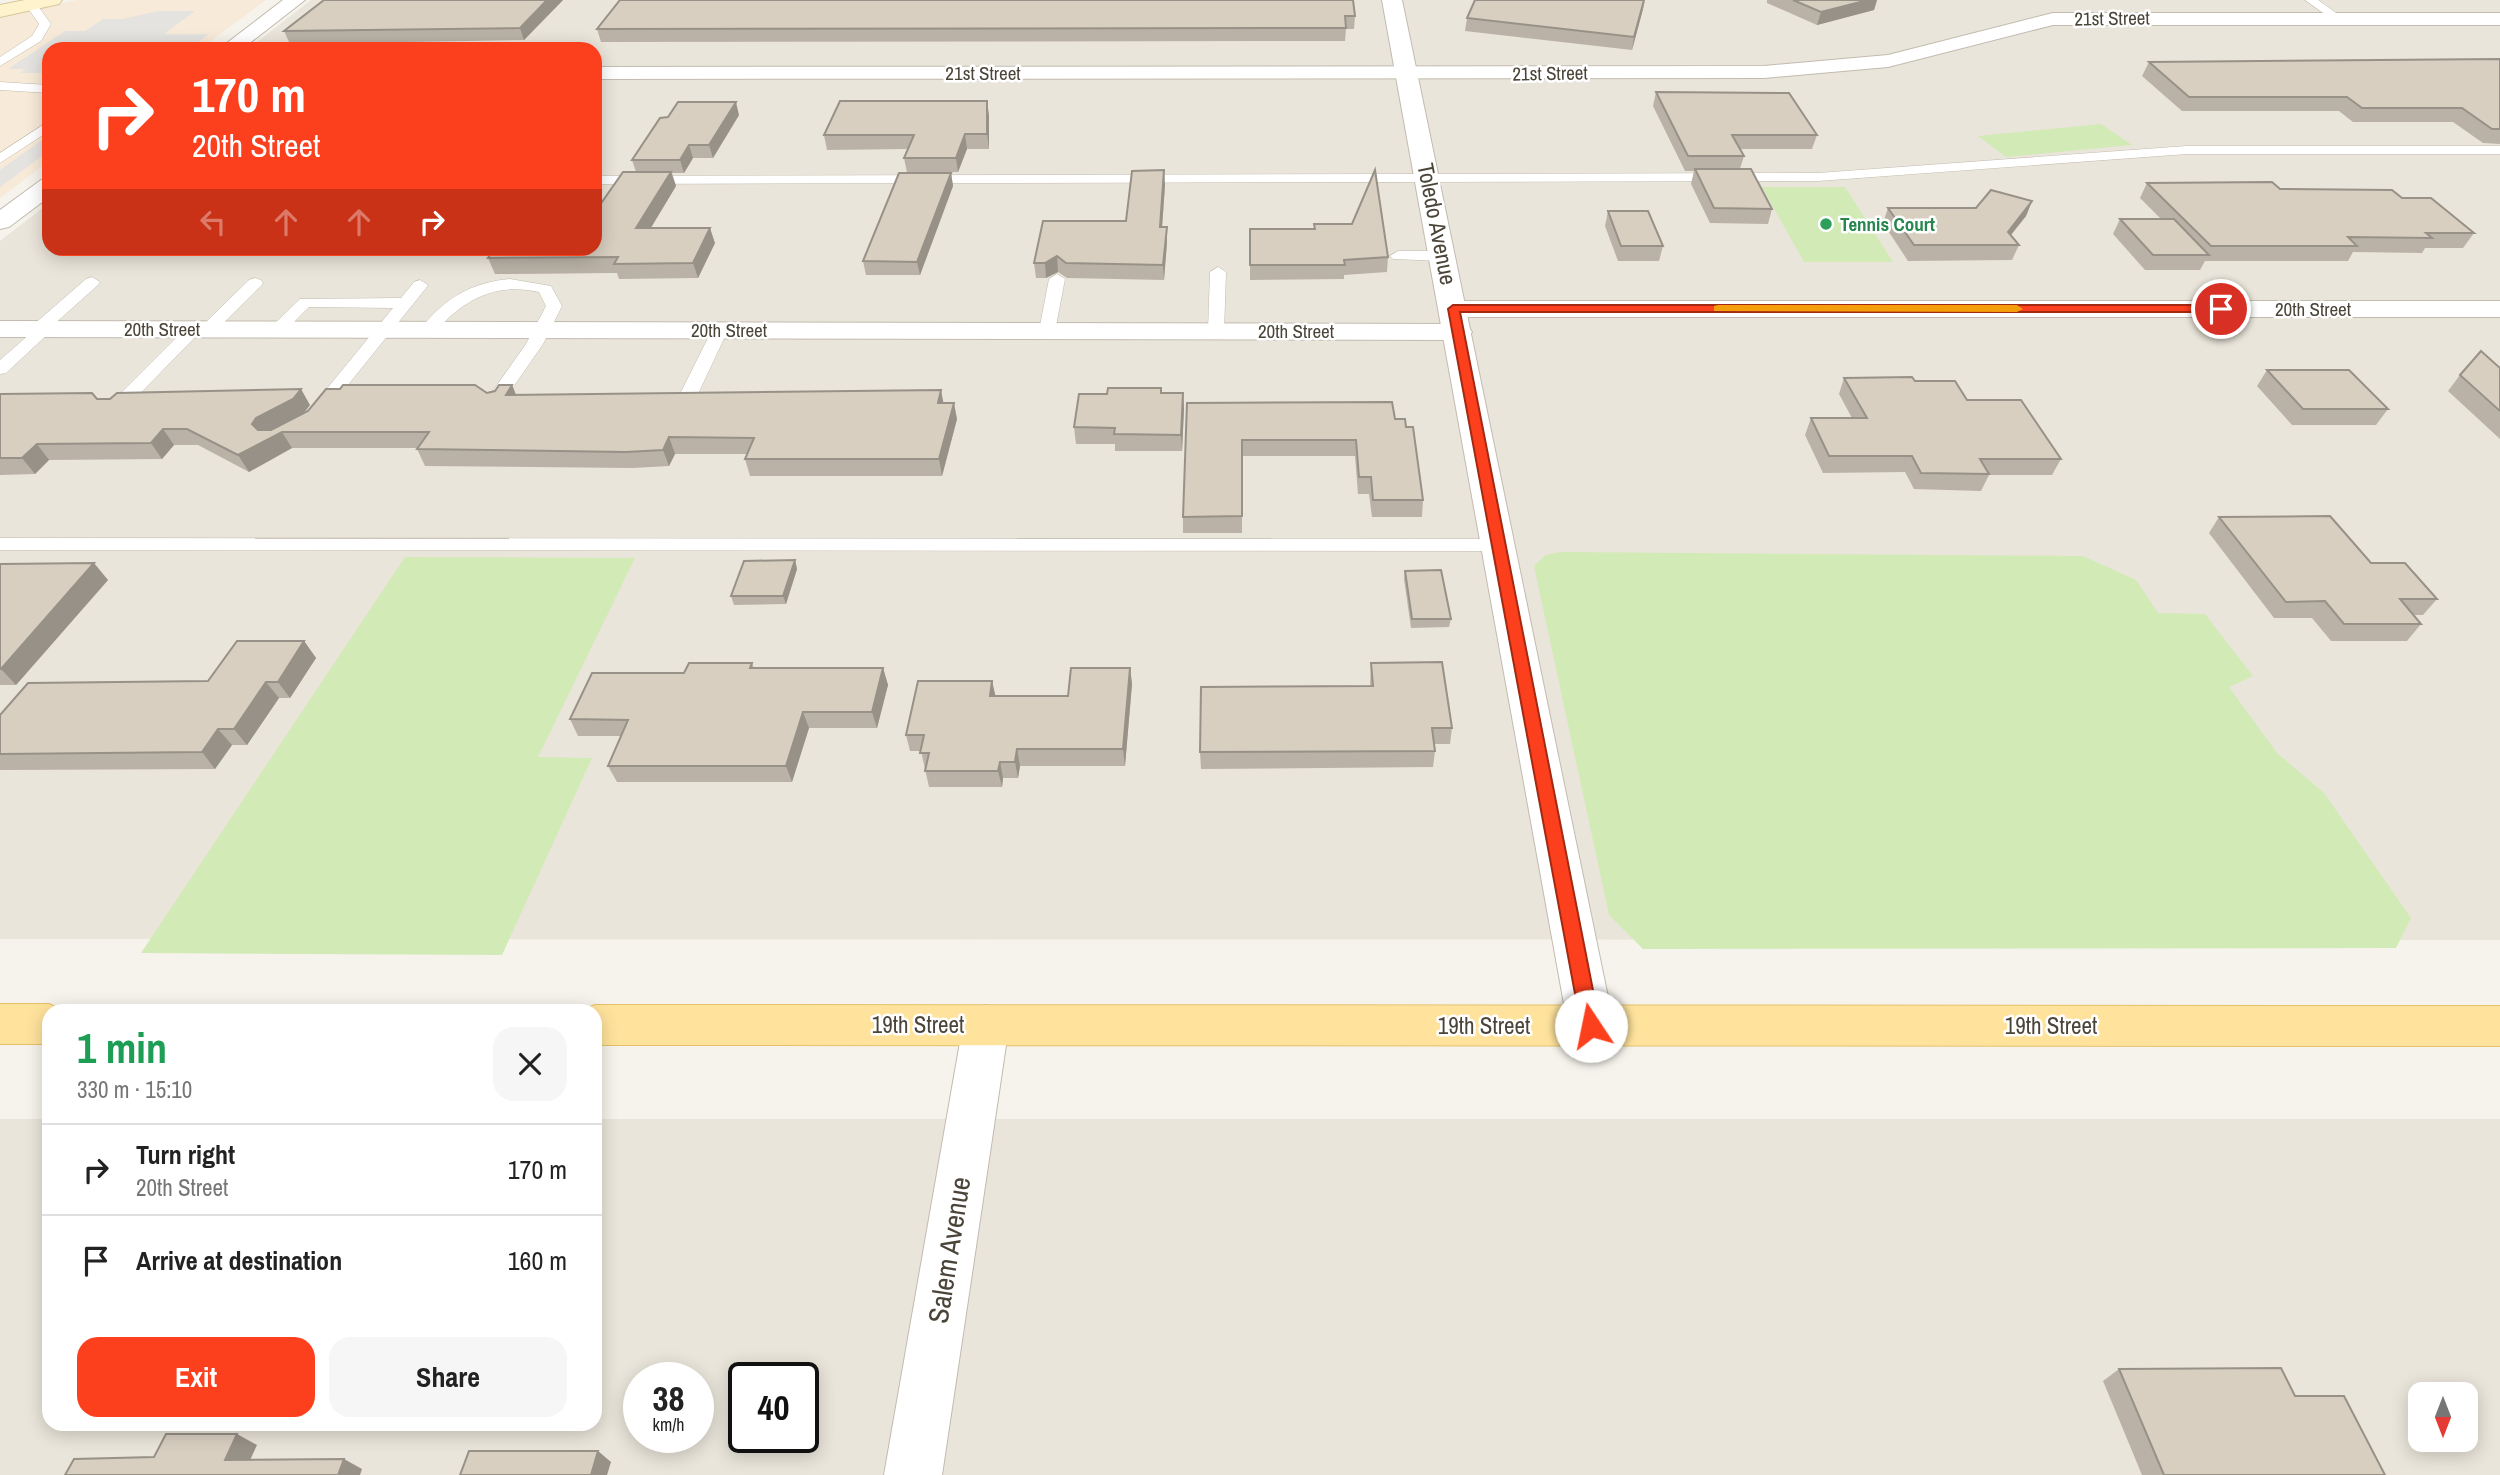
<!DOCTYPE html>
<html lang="en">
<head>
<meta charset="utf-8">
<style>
	:root { --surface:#fff; --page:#f6f6f6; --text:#222; --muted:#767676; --line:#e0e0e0; --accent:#fc3f1d }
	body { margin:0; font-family:"Archivo Narrow",sans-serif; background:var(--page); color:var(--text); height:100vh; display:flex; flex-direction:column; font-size:26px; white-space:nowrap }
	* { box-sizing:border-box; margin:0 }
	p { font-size:23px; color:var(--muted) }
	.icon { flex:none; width:38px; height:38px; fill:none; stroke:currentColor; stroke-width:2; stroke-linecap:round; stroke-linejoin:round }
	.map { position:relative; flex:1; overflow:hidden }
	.drawer { position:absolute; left:42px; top:1004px; width:560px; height:427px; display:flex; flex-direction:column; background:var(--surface); border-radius:21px; box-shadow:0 4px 18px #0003 }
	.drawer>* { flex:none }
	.hud { position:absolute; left:42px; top:42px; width:560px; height:214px; border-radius:21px; box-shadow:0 4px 18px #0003; background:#fc3f1d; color:#fff; overflow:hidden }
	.needle { width:46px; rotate:180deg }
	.buttons { position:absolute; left:2408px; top:1382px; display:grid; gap:14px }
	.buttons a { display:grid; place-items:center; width:70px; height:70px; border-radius:14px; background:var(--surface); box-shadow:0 4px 18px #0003; font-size:35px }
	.speed { position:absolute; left:623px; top:1362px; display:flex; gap:14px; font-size:35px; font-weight:700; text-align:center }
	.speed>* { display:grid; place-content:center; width:91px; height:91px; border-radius:50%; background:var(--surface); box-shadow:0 4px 18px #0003; line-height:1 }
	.speed small { font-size:18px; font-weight:400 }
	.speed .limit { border:4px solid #111; border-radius:10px; background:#fff; color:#111 }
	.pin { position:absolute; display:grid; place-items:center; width:60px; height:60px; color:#fff; margin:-30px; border:4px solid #fff; border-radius:50%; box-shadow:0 2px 7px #0007 }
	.me { position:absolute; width:77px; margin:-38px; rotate:349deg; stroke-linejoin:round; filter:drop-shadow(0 0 5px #0008) }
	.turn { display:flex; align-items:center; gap:24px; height:147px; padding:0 35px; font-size:32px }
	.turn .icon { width:91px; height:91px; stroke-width:2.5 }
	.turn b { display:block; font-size:49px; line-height:60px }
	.lanes { display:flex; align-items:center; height:66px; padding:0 35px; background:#0003; justify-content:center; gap:35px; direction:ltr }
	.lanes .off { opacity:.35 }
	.round { display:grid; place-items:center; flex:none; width:74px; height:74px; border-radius:21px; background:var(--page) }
	.head { display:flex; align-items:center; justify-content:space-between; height:119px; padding:0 35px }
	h1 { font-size:42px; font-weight:700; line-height:52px; color:#1e9e55 }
	.primary-button { display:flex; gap:14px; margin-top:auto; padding:14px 35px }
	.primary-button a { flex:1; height:80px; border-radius:21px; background:var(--accent); color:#fff; font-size:28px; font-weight:700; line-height:80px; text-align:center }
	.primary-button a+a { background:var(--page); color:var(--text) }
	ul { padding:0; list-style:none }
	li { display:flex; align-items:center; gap:21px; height:91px; padding:0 35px; border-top:2px solid var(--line) }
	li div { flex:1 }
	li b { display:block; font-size:26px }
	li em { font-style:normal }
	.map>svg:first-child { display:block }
</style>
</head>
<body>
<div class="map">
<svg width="2500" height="1475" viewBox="0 0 2500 1475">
	<rect width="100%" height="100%" fill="#f6f3ec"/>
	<!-- residential -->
	<g fill="#eae5da" fill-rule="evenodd">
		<polygon points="311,0 2500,0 2500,940 0,939 0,241 49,203 49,248 595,248 595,49 248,49"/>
		<path d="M0,1119H49V1424H595V1119H2500V1475H0ZM639,1377H698V1437H639ZM744,1377H803V1437H744ZM2420,1395H2466V1440H2420Z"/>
	</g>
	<!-- commercial -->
	<polygon fill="#f7ead8" points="77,0 266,0 200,49 49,49 49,161 0,198 0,17"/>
	<!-- green -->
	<g fill="#d2eab5">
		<polygon points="2101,124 2132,145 2006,157 1978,136"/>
		<polygon points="1762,187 1845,187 1893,262 1804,262"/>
		<polygon points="1560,552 2083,556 2136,580 2158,613 2205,614 2253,676 2229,687 2277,753 2324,793 2411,918 2396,948 1643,949 1609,915 1534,566 1546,555"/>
		<polygon points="405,557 635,558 538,757 592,758 502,955 141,953"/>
	</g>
	<!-- parking -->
	<g fill="#e5e3e0">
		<polygon points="159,11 195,11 164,34 209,34 189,49 49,49 49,73 20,73 26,69 8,69 65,31 85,31 103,19 122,19"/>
		<polygon points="49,135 49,151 0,187 0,170"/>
	</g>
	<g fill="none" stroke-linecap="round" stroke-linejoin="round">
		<!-- service casing -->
		<g stroke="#c2bbae" stroke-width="1">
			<g id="service">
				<polygon points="2305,0 2318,0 2343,18 2333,20"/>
				<polygon points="31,1 35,2 51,24 41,41 0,66 0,57 32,36 39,24 25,4"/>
				<polygon points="0,82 49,85 49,93 0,90"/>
				<polygon points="49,121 49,131 0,163 0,153"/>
				<polygon points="2187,146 2500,146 2500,154 2187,154 1818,181 595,184 595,176 1818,173"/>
				<polygon points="1398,251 1443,251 1451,256 1443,261 1393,259 1390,256"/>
				<polygon points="1218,267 1226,272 1224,331 1216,336 1208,331 1210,272"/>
				<polygon points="1057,274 1065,279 1055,331 1047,336 1039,331 1049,279"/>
				<polygon points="92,277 100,282 98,285 51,327 50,332 6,373 0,374 0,360 32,332 32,326 86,279"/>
				<polygon points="255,278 261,280 263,283 261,286 214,332 208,334 201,331 121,413 109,413 106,409 109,405 188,326 194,324 201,327 249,280"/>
				<path d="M510,279L551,286L562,306L543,344L500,406L494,407L485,402L526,344L546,306L539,292C494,282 463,300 434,333H422L420,330C443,299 472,282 510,279Z"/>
				<polygon points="420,280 428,285 426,288 323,416 311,416 308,412 311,408 393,308 309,307 283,333 271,333 269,330 271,327 300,299 401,298 414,282"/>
				<polygon points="720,325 728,330 698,394 689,399 683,398 680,394 712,330"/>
				<polygon points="0,538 1499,539 1506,541 1509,545 1506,549 1499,551 0,550"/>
			</g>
		</g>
		<!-- minor casing -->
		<g stroke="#c2bbae" stroke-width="2">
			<g id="minor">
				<polygon points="283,0 305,0 242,49 219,49"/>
				<polygon points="2053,13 2500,13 2500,25 2053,25 1888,67 1764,78 595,79 595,67 1764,66 1888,55"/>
				<polygon points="49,178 49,197 9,227 0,229 0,210 41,180"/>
				<polygon points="1453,301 2500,301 2500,317 1453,317 1443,315 1439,309 1443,303"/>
				<polygon points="0,321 1458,324 1468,326 1472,332 1468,338 1458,340 0,337"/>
				<polygon points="986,1005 1002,1011 1009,1025 942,1475 884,1475 963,1025 970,1011"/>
			</g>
		</g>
		<!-- tertiary casing -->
		<g stroke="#c2bbae" stroke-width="2">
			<polygon id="tertiary" points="1382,0 1402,0 1614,1026 1607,1040 1591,1046 1575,1040 1568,1026"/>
		</g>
		<!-- secondary casing -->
		<g stroke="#d6c79b" stroke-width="2">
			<polygon id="secondary" points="25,0 62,0 59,4 0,17 0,5"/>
		</g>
		<!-- primary casing -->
		<g stroke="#e6c16a" stroke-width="2">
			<g id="primary">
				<polygon points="0,1004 49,1004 66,1012 49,1012 49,1044 0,1044"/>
				<polygon points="595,1005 2500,1006 2500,1046 595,1045 595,1012 578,1012"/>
			</g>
		</g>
		<!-- service -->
		<use href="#service" fill="#fff" fill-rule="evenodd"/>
		<!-- minor -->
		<use href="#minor" fill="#fff" fill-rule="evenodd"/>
		<!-- tertiary -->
		<use href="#tertiary" fill="#fff" fill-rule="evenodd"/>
		<!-- secondary -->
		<use href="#secondary" fill="#fff3cd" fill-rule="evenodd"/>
		<!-- primary -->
		<use href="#primary" fill="#ffe39c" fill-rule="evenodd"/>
	</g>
	<!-- wall -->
	<g fill="#bab2a6">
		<polygon points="324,0 563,0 524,40 290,44 284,31"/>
		<polygon points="1767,0 1877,0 1874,10 1817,25 1767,3"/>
		<polygon points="1643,9 1632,50 1465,31 1467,18"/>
		<polygon points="1355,16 1354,29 1346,29 1345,41 601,42 597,29"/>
		<polygon points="2500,59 2500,144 2483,143 2453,122 2353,122 2339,111 2182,111 2142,76 2149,62"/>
		<polygon points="1656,92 1817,135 1812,149 1740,149 1744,156 1740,169 1772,209 1768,224 1710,223 1691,184 1694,171 1685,171 1653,106"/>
		<polygon points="987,101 989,116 989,149 967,149 958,172 907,173 904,158 908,149 827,150 824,135"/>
		<polygon points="739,115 713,158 693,158 684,173 672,173 676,186 651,228 715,243 698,278 619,279 617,273 495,274 488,258 595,248 636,172 632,160"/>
		<polygon points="951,173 953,186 920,275 866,275 863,261"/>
		<polygon points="2147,183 2280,189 2402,198 2474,233 2463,248 2425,248 2422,253 2353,252 2348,261 2205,261 2200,270 2145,270 2113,234 2120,219 2161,219 2140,198"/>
		<polygon points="1165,185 1162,227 1167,227 1167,242 1164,280 1067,278 1058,272 1046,278 1036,278 1034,263 1126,221"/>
		<polygon points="2032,201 2026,216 2011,235 2019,245 2012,260 1908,261 1883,223 1888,208 1976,208"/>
		<polygon points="1608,211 1663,246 1659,261 1618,261 1605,226"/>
		<polygon points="1250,229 1388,257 1387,272 1344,275 1344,279 1250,280"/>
		<polygon points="2500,368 2500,439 2448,391 2460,375"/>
		<polygon points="2267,370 2388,409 2376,425 2292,425 2257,386"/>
		<polygon points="1844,378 1915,381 1967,400 2061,459 2052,475 1989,475 1981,491 1914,489 1905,472 1823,473 1805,435 1811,418 1852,418 1839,394"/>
		<polygon points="512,385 516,395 943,403 957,419 942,476 750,476 745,459 747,454 675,454 669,466 633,468 425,466 417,449 417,448 292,448 249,472 198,445 174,445 162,459 49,460 35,474 0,475 0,394 97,399 310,405 304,413 487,393"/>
		<polygon points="1161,393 1183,393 1184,409 1182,451 1115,451 1115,444 1076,444 1074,427"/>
		<polygon points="1187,403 1395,419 1406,427 1423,500 1422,517 1372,517 1369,494 1358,494 1355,456 1242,456 1242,533 1183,533 1183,517"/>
		<polygon points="2219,517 2371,563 2437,599 2423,615 2414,615 2421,624 2407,641 2331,641 2312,618 2274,618 2209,533"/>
		<polygon points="795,560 797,569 786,604 734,605 731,596"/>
		<polygon points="0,564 108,580 16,685 0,685"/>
		<polygon points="1405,571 1451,619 1449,627 1411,628 1404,579"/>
		<polygon points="304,641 316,658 290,698 279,698 247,745 232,745 215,769 0,770 0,715 208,681"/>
		<polygon points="752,663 754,668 883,668 888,685 877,728 809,728 792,782 617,782 608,766 621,736 578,736 570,719 684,673"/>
		<polygon points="1371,663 1452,728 1450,744 1435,744 1435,751 1433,767 1201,769 1200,752 1370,686"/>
		<polygon points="1130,668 1132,684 1125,766 1020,766 1018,778 1003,778 1002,787 929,787 921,751 910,751 906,735 992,681 995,696 1068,696"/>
		<polygon points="2119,1369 2295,1396 2385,1475 2142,1475 2103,1381"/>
	</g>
	<!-- shaded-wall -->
	<g fill="#979187">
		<polygon points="547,0 563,0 524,40 520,28"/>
		<polygon points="1645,0 1643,9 1632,50 1634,37"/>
		<polygon points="1868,0 1877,0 1874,10 1817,25 1821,12"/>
		<polygon points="987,101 989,116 989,149 987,134"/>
		<polygon points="736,102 739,115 713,158 709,145"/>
		<polygon points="965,134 967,149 958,172 956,158"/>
		<polygon points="689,145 693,158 684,173 680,160"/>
		<polygon points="1164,170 1165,185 1161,242 1160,227"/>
		<polygon points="671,172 676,186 641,244 636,228"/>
		<polygon points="951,173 953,186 920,275 917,262"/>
		<polygon points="2032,201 2026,216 2001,247 2008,232"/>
		<polygon points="1167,227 1167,242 1164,280 1163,265"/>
		<polygon points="710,228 715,243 698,278 693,263"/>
		<polygon points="1057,256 1058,272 1046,278 1045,263"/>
		<polygon points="512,385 519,402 506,395"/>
		<polygon points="301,389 310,405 302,415 262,440 252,424 256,418"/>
		<polygon points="941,390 944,406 938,403"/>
		<polygon points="1183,393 1184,409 1182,451 1181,435"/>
		<polygon points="954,403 957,419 942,476 939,459"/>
		<polygon points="163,429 174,445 162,459 151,443"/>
		<polygon points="282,432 292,448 249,472 238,455"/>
		<polygon points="669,437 675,454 669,466 663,450"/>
		<polygon points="37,444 49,460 35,474 22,458"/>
		<polygon points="795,560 797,569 786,604 783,596"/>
		<polygon points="94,563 108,580 16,685 1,669"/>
		<polygon points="304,641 316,658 290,698 278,682"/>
		<polygon points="883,668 888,685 877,728 872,712"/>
		<polygon points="1130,668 1132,684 1125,766 1123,749"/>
		<polygon points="992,681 996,698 990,696"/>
		<polygon points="266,682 279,698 247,745 234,729"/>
		<polygon points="803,712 809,728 792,782 786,766"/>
		<polygon points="218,729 232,745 215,769 202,752"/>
		<polygon points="1017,749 1020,766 1018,778 1015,762"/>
		<polygon points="1000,762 1003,778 1002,787 998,771"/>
		<polygon points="237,1434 257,1445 245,1471 225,1460"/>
		<polygon points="598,1451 611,1462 607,1475 591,1475"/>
		<polygon points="344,1459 362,1469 360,1475 338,1475"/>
	</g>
	<!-- building -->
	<g fill="#d8cfc1" stroke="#979187" stroke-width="2">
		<polygon points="324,0 547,0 520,28 284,31"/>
		<polygon points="620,0 1353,0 1355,16 1345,16 1346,28 597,29"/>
		<polygon points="1475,0 1644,0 1634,37 1467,18"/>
		<polygon points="1793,0 1868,0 1821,12"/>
		<polygon points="2500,59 2500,129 2492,129 2462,108 2362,108 2347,97 2189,97 2149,62"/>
		<polygon points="1656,92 1789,93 1817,135 1732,135 1744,156 1688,156"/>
		<polygon points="840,101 987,101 987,134 965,134 956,158 904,158 914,135 824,135"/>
		<polygon points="678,102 736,102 709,145 689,145 680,160 632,160 660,118 668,117"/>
		<polygon points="1695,169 1751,169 1772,209 1714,208"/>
		<polygon points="1164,170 1160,227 1167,227 1163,265 1066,263 1057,256 1045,263 1034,263 1043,221 1126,221 1132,171"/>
		<polygon points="1375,170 1388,257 1344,260 1345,265 1250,265 1250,229 1315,229 1314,224 1352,224"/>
		<polygon points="623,172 671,172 636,228 710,228 693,263 614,264 618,257 488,258 495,248 595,248 595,212"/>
		<polygon points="899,173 951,173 917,262 863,261"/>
		<polygon points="2272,182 2280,189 2392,190 2402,198 2431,198 2474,233 2426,233 2432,238 2348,237 2357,246 2211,246 2147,183"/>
		<polygon points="1991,190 2032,201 2008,232 2019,245 1914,245 1888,208 1976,208"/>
		<polygon points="1608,211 1648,211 1663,246 1621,246"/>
		<polygon points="2120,219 2174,219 2209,255 2153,255"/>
		<polygon points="2481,351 2500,368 2500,411 2460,375"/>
		<polygon points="2267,370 2349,370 2388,409 2303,409"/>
		<polygon points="1912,377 1915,381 1955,381 1967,400 2021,400 2061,459 1980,459 1989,474 1921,473 1912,456 1829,456 1811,418 1867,418 1844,378"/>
		<polygon points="343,385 475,385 487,393 495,391 499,385 512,385 506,395 941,390 938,403 954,403 939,459 745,459 754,438 669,437 663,450 626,452 417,449 429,432 282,432 238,455 187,429 163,429 151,443 37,444 22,458 0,458 0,394 92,393 97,399 110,399 117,393 301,389 293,399 256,418 252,424 258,430 271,430 308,411 326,389 340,389"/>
		<polygon points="1108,388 1161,388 1161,393 1183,393 1181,435 1114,434 1115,428 1074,427 1079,394 1107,394"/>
		<polygon points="1392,402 1395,419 1405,419 1406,427 1413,427 1423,500 1373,500 1371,477 1359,477 1356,440 1242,440 1242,516 1183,517 1187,403"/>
		<polygon points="2330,516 2371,563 2405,563 2437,599 2400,599 2421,624 2344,624 2325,601 2286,602 2219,517"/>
		<polygon points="795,560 783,596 731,596 744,561"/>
		<polygon points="94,563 1,669 0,669 0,564"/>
		<polygon points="1441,570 1451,619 1412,619 1405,571"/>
		<polygon points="237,641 304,641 278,682 266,682 234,729 218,729 202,752 0,754 0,715 28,683 208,681"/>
		<polygon points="1442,662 1452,728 1432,728 1435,751 1200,752 1201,687 1373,686 1371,663"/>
		<polygon points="689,663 752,663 750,668 883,668 872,712 803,712 786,766 608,766 628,720 570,719 592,673 684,673"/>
		<polygon points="1071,668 1130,668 1123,749 1017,749 1015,762 1000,762 998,771 925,771 929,753 920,753 924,735 906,735 918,681 992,681 990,696 1068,696"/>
		<polygon points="2281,1368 2295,1396 2344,1396 2385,1475 2164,1475 2119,1369"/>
		<polygon points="166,1434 237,1434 225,1460 344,1459 338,1475 65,1475 74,1459 154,1457"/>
		<polygon points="469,1451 598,1451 591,1475 460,1475"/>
	</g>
	<!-- route -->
	<polygon fill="#fc3f1d" stroke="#a42913" stroke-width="2" points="1453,305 2221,305 2227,309 2221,312 1460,312 1600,1026 1597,1032 1591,1034 1584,1032 1581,1026 1448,309"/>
	<!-- slow -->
	<polygon fill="#f59e0b" points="1718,305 2017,305 2023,309 2017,312 1714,311 1714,306"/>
	<!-- markers -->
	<circle fill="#2e9e5b" stroke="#fff" stroke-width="2.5" cx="1826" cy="224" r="7"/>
	<g text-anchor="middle" stroke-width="5" stroke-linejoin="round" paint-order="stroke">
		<!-- far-street labels -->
		<g font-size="19" fill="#4b4439" stroke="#fff">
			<text transform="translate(2112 18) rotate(-1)" y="7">21st Street</text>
			<text x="983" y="80">21st Street</text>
			<text transform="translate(1550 73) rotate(-1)" y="7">21st Street</text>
			<text x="2313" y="316">20th Street</text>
			<text x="162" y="336">20th Street</text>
			<text x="729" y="337">20th Street</text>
			<text x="1296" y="338">20th Street</text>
		</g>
		<!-- far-leisure labels -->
		<g font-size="19" font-weight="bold" fill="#27864d" stroke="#fff" text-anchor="start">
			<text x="1840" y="231">Tennis Court</text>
		</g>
		<!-- street labels -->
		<g font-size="23" fill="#4b4439" stroke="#fff">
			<text transform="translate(1437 224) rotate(79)" y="8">Toledo Avenue</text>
			<text x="918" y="1033">19th Street</text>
			<text x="1484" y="1034">19th Street</text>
			<text x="2051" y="1034">19th Street</text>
		</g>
		<!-- near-street labels -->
		<g font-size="28" fill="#4b4439" stroke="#fff">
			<text transform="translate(949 1250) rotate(-81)" y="10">Salem Avenue</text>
		</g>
	</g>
</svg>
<div class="buttons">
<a><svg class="needle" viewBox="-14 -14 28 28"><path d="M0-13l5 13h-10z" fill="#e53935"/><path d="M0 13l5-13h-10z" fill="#767676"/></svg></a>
</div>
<div class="speed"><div>38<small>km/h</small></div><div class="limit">40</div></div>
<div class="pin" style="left:2221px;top:309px;background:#d93025"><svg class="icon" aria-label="arrive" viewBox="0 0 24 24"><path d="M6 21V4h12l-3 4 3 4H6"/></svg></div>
<svg class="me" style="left:1591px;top:1026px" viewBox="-20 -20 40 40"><circle r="19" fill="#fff"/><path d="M0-13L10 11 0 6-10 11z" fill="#fc3f1d"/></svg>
<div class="hud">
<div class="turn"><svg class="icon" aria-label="right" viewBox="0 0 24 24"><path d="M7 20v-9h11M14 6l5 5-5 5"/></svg><div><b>170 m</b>20th Street</div></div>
<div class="lanes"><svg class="icon off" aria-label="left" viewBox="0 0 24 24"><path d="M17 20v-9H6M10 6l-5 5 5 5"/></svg><svg class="icon off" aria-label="ahead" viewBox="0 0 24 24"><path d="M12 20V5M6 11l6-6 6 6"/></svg><svg class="icon off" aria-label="ahead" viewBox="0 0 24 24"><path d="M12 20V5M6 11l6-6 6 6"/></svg><svg class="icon" aria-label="right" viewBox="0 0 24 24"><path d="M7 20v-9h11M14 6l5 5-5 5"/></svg></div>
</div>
<section class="drawer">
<div class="head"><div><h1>1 min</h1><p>330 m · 15:10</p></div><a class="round"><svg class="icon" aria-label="close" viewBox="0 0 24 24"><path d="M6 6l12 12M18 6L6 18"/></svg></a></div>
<ul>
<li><svg class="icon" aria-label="right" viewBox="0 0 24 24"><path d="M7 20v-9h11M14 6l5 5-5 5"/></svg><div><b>Turn right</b><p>20th Street</p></div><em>170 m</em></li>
<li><svg class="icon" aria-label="arrive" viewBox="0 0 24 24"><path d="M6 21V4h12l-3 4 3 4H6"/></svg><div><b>Arrive at destination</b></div><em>160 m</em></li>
</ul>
<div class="primary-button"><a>Exit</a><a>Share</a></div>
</section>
</div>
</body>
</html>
